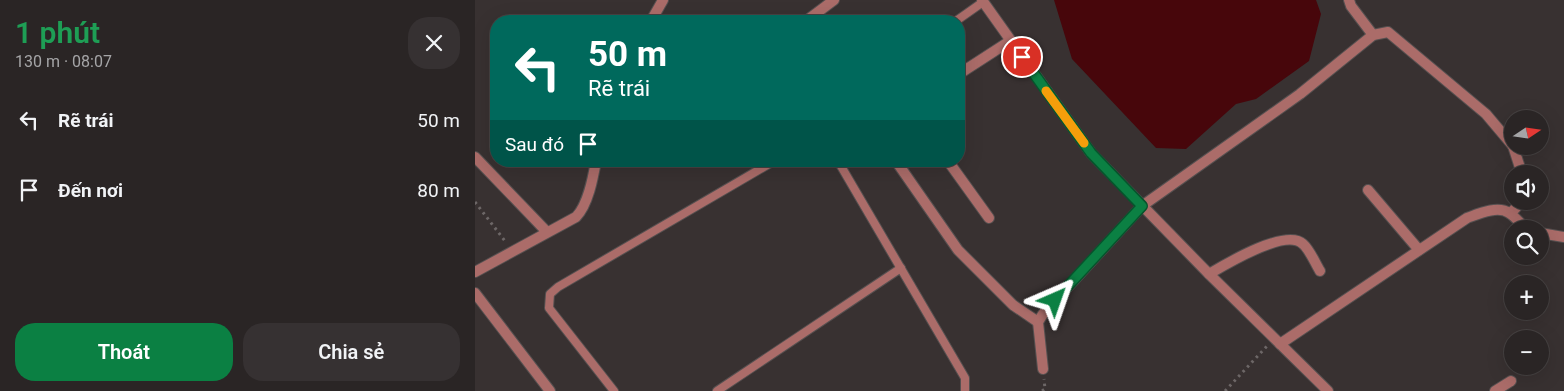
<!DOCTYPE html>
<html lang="vi">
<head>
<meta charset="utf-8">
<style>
	:root { --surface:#2a2525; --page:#363132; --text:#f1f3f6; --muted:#a5a5a7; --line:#464242; --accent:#0b8043 }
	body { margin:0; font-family:Roboto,sans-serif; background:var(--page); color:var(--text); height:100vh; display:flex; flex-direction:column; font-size:19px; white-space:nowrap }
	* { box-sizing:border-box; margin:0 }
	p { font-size:16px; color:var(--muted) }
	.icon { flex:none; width:28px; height:28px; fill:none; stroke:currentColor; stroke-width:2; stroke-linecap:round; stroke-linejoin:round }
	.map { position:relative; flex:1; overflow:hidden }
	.sheet { display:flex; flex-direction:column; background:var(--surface); width:475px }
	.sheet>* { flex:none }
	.guide { position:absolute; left:15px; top:15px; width:475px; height:152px; border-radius:20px; box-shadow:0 5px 20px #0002,0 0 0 1px var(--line); background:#00695c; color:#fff; overflow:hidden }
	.needle { width:32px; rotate:77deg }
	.tools { position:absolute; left:1029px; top:110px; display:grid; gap:10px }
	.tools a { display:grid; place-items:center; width:45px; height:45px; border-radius:50%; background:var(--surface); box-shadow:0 5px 20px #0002,0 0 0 1px var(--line); font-size:25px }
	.pin { position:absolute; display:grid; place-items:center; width:42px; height:42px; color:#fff; margin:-21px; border:2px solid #fff; border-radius:50%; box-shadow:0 1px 5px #0007 }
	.me { position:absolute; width:55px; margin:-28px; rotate:43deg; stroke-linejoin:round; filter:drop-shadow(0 0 4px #0008) }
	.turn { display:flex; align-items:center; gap:18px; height:105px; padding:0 15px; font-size:22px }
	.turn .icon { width:65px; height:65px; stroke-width:2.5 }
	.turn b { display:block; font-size:35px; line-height:42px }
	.then { display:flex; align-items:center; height:48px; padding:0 15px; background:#0003; gap:10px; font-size:19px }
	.round { display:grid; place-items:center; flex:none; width:52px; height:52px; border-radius:20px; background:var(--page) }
	.summary { display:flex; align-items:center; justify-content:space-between; height:85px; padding:0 15px }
	h1 { font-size:30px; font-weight:600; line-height:38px; color:#1e9e55 }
	.action { display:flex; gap:10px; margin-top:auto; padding:10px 15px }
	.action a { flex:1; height:58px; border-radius:20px; background:var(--accent); color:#fff; font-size:20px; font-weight:600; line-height:58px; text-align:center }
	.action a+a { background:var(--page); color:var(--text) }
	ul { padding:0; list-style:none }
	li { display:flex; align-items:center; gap:15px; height:70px; padding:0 15px }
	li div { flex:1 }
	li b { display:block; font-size:19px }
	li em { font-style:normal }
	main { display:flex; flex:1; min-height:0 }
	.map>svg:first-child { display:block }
</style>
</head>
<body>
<main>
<section class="sheet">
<div class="summary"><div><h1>1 phút</h1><p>130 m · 08:07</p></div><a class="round"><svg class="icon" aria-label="close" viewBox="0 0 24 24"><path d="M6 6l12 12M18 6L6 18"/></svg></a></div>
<ul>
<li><svg class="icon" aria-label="left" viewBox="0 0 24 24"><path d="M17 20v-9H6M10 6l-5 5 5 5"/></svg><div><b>Rẽ trái</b></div><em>50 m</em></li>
<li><svg class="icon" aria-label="arrive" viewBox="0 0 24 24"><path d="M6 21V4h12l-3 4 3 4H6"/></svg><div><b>Đến nơi</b></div><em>80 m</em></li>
</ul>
<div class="action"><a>Thoát</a><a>Chia sẻ</a></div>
</section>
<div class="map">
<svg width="1089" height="391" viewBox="0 0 1089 391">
	<rect width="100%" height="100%" fill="#383131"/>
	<!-- water -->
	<polygon fill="#47060b" points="579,0 841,0 846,14 834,61 781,99 761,104 711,149 681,148 597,59"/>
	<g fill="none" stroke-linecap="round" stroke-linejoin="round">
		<!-- service casing -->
		<g stroke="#565050" stroke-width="10">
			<g id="service">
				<polyline points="481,21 508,2"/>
				<polyline points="363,161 490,378 490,391"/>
				<polyline points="139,391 74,308 75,294 83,287 299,161"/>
				<polyline points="242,391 426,268"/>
			</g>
		</g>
		<!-- minor casing -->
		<g stroke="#565050" stroke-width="12">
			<g id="minor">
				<polyline points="507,0 616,153 734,274 853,391"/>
				<polyline points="874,0 876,6 898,35"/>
				<polyline points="176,21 188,0"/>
				<polyline points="331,21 359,0"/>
				<polyline points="484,74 535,41"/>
				<polyline points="1038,146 1047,174"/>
				<polyline points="0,157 72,232"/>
				<polyline points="421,161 483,250 538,305 563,322"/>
				<polyline points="473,161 514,218"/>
				<polyline points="893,190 944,250"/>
				<polyline points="1036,213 1047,201"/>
				<polyline points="1065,233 1089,237"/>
				<path d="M0,272L101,217C113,205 118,178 121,161"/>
				<path d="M734,274C751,264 811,228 828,244C835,250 840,263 845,271"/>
				<polyline points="0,293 75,391"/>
				<path d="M805,344L992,218C1003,214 1023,205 1034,213C1041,217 1045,224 1052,229"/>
				<polyline points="568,369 563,322 568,314 667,206 825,94 898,35 913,32 1011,114 1038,146"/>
				<polyline points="1020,391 1036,381"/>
			</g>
		</g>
		<!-- path -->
		<g stroke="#6d6767" stroke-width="3" stroke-dasharray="2.5 4" stroke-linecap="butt">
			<polyline points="0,202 30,241"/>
			<polyline points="567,391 570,389 569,379"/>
			<polyline points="750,391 792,346"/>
		</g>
		<!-- service -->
		<use href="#service" stroke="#ab6c69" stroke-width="8"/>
		<!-- minor -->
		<use href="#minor" stroke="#ab6c69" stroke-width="10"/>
	</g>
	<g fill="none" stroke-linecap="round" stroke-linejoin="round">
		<!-- route casing -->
		<g stroke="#07532c" stroke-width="12">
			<polyline id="route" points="547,57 616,153 667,206 580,300"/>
		</g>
		<!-- route -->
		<use href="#route" stroke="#0b8043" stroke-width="9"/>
		<!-- slow -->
		<polyline stroke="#f59e0b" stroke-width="9" points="571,91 609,143"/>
	</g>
</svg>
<div class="tools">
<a><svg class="needle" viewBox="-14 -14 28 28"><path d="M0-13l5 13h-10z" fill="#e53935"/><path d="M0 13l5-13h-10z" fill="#a5a5a7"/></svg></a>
<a><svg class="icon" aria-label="sound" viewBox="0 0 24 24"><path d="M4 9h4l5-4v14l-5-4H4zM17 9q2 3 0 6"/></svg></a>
<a><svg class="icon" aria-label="search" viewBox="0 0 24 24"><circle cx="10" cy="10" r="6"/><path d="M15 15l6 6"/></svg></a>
<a>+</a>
<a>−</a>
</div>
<div class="pin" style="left:547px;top:57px;background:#d93025"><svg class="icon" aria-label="arrive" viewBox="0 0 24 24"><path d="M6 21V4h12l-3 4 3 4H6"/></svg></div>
<svg class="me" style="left:580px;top:300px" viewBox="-20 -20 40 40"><path d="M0-17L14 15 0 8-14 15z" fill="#0b8043" stroke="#fff" stroke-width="4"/></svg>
<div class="guide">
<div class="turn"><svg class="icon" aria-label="left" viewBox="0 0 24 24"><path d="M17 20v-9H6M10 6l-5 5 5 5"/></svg><div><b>50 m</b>Rẽ trái</div></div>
<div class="then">Sau đó<svg class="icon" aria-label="arrive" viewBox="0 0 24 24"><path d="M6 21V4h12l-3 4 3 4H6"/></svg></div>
</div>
</div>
</main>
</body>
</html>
